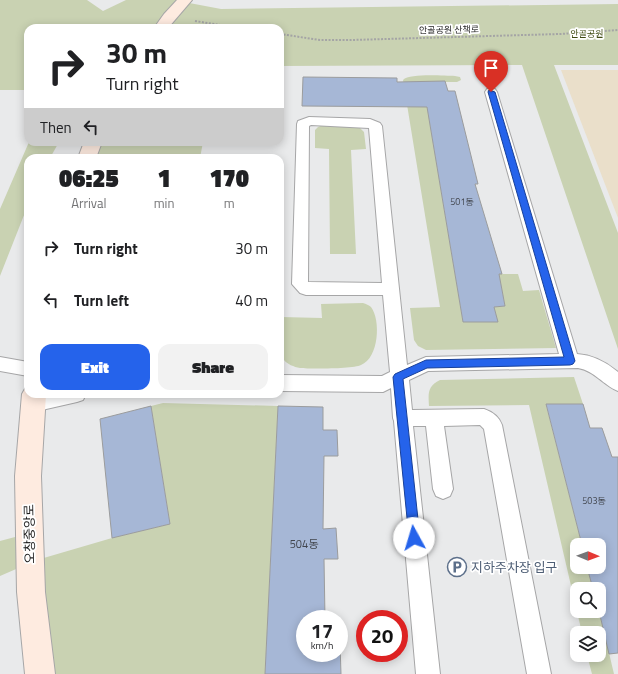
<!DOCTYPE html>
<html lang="en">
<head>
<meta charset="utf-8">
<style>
	:root { --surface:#fff; --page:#f2f2f2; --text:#202124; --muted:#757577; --accent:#2563eb }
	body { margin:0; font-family:"Titillium Web","Noto Sans KR",sans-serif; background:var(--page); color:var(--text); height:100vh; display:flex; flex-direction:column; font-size:15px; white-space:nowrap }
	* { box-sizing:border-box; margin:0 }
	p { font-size:13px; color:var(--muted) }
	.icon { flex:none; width:22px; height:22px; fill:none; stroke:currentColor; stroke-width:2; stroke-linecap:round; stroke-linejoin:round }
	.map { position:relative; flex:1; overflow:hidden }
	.sheet { position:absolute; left:24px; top:154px; width:260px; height:244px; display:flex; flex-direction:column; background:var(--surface); border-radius:12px; box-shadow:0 2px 10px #0003 }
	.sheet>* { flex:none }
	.hud { position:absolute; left:24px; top:24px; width:260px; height:122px; border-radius:12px; box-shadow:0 2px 10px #0003; background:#fff; color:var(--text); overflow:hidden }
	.needle { width:26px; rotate:91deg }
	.controls { position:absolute; left:570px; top:538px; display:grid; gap:8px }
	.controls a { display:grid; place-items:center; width:36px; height:36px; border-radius:8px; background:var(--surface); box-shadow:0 2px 10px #0003; font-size:20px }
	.speed { position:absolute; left:296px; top:610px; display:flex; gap:8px; font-size:20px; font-weight:700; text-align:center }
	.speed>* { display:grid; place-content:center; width:52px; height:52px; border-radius:50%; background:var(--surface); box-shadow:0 2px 10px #0003; line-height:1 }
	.speed small { font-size:10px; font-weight:400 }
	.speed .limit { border:6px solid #d22; background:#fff; color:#111 }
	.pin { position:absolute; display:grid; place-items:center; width:34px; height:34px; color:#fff; margin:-41px -17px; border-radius:50% 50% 50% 0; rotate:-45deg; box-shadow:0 0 4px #0007 }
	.pin .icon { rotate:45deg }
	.me { position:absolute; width:44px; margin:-22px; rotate:354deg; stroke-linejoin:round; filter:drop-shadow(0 0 3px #0008) }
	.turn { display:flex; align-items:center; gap:14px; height:84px; padding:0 16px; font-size:18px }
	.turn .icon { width:52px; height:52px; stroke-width:2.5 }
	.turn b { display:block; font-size:28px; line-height:34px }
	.then { display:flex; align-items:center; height:38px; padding:0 16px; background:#0003; gap:8px; font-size:15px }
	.eta { display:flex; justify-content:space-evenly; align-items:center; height:68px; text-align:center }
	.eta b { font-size:24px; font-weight:800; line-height:28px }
	.button { display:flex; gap:8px; margin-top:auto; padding:8px 16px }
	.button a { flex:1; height:46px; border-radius:12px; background:var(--accent); color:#fff; font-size:16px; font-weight:800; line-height:46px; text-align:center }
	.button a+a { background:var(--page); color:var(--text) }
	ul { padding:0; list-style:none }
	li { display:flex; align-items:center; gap:12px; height:52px; padding:0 16px }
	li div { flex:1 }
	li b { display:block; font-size:15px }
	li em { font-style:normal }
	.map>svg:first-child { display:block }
</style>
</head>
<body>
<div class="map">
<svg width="618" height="674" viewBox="0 0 618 674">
	<rect width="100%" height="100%" fill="#e9eaeb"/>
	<!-- education -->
	<polygon fill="#eadfca" points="561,70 618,70 618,218"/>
	<!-- green -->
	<g fill="#c9d2b2">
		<polygon points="0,0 87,0 103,11 126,0 185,0 184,2 221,9 618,4 618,65 554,65 618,233 618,349 522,65 280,66 280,28 28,28 28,90 0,90"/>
		<path d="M455,76L460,77L461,80L457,82H423L463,322L497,321L494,307L505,306L501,285L480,274H518L523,291L539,290L556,348L426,350L418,346L414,340L410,308L440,307L403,80C410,73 444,76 455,76Z"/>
		<polygon points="323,125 359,127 364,132 366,149 351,150 356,254 330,254 329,149 315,148 315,130 318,127"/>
		<polygon points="29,142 59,142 50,158 28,158 28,205 0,276 0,209"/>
		<polygon points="93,142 203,142 200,158 87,158"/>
		<path d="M363,303C366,304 369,305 371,307C381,320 379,358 361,365C353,369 310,369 300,368C294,367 287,364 284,360C276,350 280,329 281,317L322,318L321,304Z"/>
		<path d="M574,377L583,404L546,405L582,545H577V567H587L593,589H577V611H599L614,674H592L587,655H599V633H582L529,405L429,406C428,392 428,386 440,380Z"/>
		<polygon points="163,403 278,406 265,674 40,674 30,563 0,576 0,541 30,533 30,562 112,538 170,524 151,406"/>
	</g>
	<!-- building -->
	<g fill="#a6b7d6" stroke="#9b9c9d">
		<polygon points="303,77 397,78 397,82 445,81 448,91 455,91 478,184 475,184 502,274 499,274 505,306 494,307 498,322 463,322 427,107 302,106"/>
		<polygon points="546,404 583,404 590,428 602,428 612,457 618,457 618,653 609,654 599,611 599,589 593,589 587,567 599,567 599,545 582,545"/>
		<polygon points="151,406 170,524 112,538 100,419"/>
		<polygon points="278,406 323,407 323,430 337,430 338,456 324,456 323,529 336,528 338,559 324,559 325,619 305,619 305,653 339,653 340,644 341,674 265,674"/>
	</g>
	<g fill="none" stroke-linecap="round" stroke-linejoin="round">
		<!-- lane casing -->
		<g stroke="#a6a6a7" stroke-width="2">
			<g id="lane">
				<path d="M491,88L495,89L497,92L577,354C593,355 606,362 618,372V391C603,385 595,371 578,368L428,371L409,380L412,410L484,409C493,412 499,417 502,425L551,674H527L484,429L480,425L444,426L453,489L450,496L443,499L436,496L433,489L426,426H413L440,674H416L394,421L393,418L391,388L383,392L280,391V375L382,376L390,372L383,295H306L300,293L292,284L297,124L298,121L309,117L370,119L380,123L382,126L407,365L426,357L559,354L485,92L487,89ZM311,125L369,128L382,283L308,282L309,126Z"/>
				<polygon points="0,357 28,362 28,376 0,371"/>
				<polygon points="42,394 86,394 83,400 77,402 33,412 27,410 24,404 27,398"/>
			</g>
		</g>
		<!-- secondary casing -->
		<g stroke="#a6a6a7" stroke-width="2">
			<g id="secondary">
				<polygon points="177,0 192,0 168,28 154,28 164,14"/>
				<polygon points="84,142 102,142 96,158 78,158"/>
				<polygon points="28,386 28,394 46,394 41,476 45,592 55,674 25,674 17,592 15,476 22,394 26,387"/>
			</g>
		</g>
		<!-- path -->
		<g stroke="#a4a4a5" stroke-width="2" stroke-dasharray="2 1.5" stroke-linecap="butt">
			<polyline points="195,21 239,28"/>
			<polyline points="280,34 320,40 351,40 560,34 618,30"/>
		</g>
		<!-- lane -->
		<use href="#lane" fill="#fff" fill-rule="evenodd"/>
		<!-- secondary -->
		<use href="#secondary" fill="#feebe0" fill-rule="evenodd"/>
	</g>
	<!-- route -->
	<polygon fill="#2563eb" stroke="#184099" points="489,90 495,92 575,361 573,364 570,365 427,368 403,379 420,538 418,542 414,544 410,542 409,538 393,377 395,374 426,360 564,357 488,92"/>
	<!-- icons -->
	<defs>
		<g id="parking-ring" transform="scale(1)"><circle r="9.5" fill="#fff" stroke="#5c6f8a" stroke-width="1.5"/><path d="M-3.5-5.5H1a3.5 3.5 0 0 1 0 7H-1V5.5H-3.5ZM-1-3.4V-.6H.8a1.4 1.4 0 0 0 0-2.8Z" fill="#5c6f8a"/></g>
	</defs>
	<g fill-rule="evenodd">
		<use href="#parking-ring" x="457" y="567"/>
	</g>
	<g text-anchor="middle" stroke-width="3.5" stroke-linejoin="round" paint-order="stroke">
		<!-- far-street labels -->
		<g font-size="9" fill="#1f1f1f" stroke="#fff">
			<text transform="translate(449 30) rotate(-1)" y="3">안골공원 산책로</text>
		</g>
		<!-- far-park labels -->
		<g font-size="9" fill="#3f4a12" stroke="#fff">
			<text x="587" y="37">안골공원</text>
		</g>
		<!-- number labels -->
		<g font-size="9" fill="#41454d">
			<text x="462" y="205">501동</text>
			<text x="594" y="504">503동</text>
		</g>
		<!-- near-number labels -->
		<g font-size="11" fill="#41454d">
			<text x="304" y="548">504동</text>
		</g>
		<!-- near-street labels -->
		<g font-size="13" fill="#1f1f1f" stroke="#fff">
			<text transform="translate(29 534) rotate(-91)" y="5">오창중앙로</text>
		</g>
		<!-- near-service labels -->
		<g font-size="13" fill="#4e5e75" stroke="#fff" text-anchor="start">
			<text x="471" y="572">지하주차장 입구</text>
		</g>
	</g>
</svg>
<div class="controls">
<a><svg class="needle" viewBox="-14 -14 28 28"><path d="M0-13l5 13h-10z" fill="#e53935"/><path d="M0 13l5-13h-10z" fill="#757577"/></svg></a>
<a><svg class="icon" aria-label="search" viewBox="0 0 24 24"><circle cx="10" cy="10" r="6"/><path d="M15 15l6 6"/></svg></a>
<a><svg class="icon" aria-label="layers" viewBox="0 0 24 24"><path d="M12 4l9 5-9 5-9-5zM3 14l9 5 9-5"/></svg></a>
</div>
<div class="speed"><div>17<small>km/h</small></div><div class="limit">20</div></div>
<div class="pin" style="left:491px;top:92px;background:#d93025"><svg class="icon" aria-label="arrive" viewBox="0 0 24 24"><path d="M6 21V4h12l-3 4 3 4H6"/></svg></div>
<svg class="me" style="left:414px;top:538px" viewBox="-20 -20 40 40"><circle r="19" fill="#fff"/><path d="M0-13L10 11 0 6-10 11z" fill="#2563eb"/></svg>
<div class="hud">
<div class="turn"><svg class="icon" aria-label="right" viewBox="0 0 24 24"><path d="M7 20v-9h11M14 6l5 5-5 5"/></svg><div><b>30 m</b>Turn right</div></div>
<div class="then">Then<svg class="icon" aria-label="left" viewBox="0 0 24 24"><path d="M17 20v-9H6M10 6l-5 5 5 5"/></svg></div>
</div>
<section class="sheet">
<div class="eta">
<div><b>06:25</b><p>Arrival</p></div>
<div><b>1</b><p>min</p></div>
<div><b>170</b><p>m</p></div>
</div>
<ul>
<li><svg class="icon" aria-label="right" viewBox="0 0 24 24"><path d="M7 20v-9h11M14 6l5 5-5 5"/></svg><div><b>Turn right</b></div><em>30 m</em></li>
<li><svg class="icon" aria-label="left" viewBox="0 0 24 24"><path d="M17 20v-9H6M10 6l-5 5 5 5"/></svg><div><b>Turn left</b></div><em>40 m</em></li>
</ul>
<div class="button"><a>Exit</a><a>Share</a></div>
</section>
</div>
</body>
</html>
